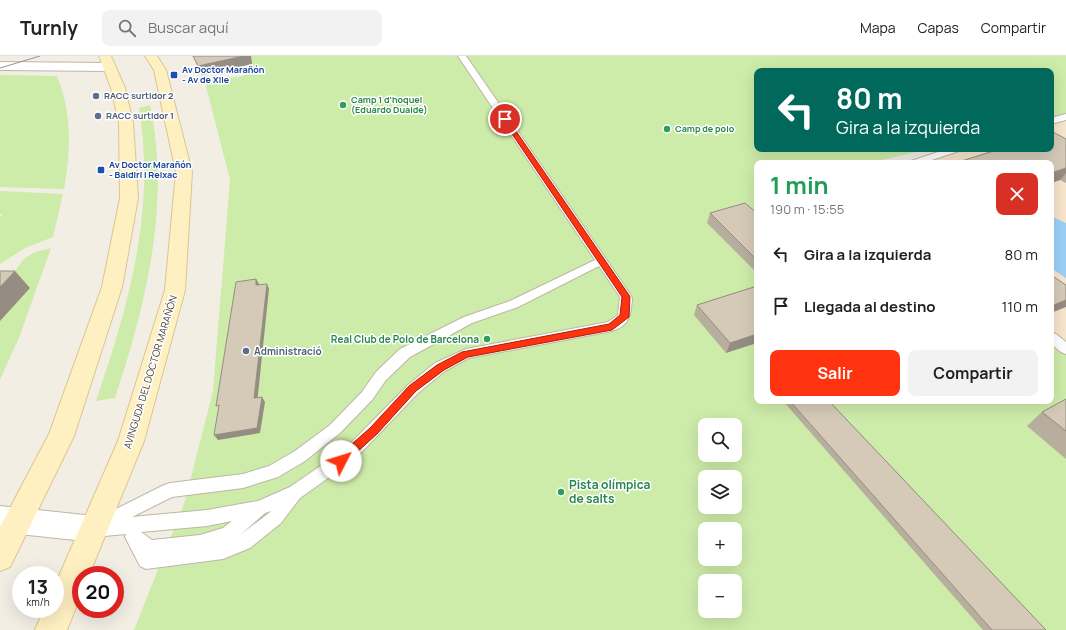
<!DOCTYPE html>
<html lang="es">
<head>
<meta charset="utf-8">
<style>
	:root { --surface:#fff; --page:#f2f2f2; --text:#222; --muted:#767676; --line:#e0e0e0; --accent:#ff330f }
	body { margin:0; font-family:Manrope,sans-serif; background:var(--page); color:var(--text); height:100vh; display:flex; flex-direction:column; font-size:15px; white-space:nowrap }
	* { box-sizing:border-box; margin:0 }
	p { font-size:13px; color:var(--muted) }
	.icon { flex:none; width:22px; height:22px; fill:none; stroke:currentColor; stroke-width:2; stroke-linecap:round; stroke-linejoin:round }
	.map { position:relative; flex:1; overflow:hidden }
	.sheet { position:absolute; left:754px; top:104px; width:300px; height:244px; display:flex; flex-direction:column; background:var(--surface); border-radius:8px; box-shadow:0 4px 16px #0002 }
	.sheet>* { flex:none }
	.top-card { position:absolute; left:754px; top:12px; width:300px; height:84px; border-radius:8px; box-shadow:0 4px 16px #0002; background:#00695c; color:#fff; overflow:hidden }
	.buttons { position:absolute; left:698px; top:362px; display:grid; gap:8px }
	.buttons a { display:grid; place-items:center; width:44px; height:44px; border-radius:8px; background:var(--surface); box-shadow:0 4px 16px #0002; font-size:20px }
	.speed { position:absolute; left:12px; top:510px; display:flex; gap:8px; font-size:20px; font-weight:700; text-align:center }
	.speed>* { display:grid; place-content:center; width:52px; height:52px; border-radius:50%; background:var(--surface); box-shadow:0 4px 16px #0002; line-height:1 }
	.speed small { font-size:10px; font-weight:400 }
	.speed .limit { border:6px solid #d22; background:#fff; color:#111 }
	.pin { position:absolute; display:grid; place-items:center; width:34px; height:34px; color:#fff; margin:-17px; border:2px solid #fff; border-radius:50%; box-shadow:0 1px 4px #0007 }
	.me { position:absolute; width:44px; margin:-22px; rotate:50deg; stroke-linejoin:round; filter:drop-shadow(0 0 3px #0008) }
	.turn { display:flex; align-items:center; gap:14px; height:84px; padding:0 16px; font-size:18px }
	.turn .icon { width:52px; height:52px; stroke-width:2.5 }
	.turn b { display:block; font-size:28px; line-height:34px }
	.round { display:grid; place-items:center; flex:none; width:42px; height:42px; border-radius:8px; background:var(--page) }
	.overview { display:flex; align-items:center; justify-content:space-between; height:68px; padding:0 16px }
	h1 { font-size:24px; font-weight:700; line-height:30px; color:#1e9e55 }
	.cta { display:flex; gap:8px; margin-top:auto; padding:8px 16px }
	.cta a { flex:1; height:46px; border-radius:8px; background:var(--accent); color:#fff; font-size:16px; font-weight:700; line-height:46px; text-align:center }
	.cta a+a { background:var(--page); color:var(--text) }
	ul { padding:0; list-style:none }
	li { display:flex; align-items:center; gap:12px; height:52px; padding:0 16px }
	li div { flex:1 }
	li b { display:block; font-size:15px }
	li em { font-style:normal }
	header { display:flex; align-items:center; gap:24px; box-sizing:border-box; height:56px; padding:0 20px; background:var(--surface); border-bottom:1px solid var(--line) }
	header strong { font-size:19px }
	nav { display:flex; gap:22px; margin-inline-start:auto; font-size:14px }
	.search { width:280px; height:36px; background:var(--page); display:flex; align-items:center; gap:10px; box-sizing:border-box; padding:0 14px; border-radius:8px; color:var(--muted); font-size:15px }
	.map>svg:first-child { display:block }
</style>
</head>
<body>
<header>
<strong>Turnly</strong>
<div class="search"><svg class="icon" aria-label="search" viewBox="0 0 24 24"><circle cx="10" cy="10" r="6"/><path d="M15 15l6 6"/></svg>Buscar aquí</div>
<nav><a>Mapa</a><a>Capas</a><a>Compartir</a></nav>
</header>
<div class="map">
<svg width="1066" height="574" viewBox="0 0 1066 574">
	<rect width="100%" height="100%" fill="#f3eee4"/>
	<!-- commercial -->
	<polygon fill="#f7e5cc" points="1066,64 1066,285 1051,273 1051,107 925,107 966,93 1051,93 1051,68"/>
	<!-- green -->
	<g fill="#cdeba9" fill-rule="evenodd">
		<path d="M251,0H1066V61L1051,64V15H757V93H929L869,107H757V345H1051V277L1066,289V574H134L185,445L213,335L230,124L205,26L243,20L253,13ZM705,369H735V399H705ZM705,421H735V451H705ZM705,473H735V503H705ZM705,525H735V555H705Z"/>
		<path d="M0,19L57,20C72,58 71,93 64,133L0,131Z"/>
		<path d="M150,49C171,148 146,248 115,342L96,345C129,248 156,154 139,52Z"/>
		<polygon points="0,135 63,138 53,181 25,192 0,208 0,161 3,159 0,158"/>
		<polygon points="51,192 20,279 0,324 0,234 24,203 35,196"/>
	</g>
	<!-- water -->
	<polygon fill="#9bd0f5" points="1051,160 1066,167 1066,222 1051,212"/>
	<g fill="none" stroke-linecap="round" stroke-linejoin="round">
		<!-- lane casing -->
		<g stroke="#bfb6a6" stroke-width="2">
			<g id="lane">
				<path d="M458,0H466L630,238C633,242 632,246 631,251C630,264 625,271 612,275L469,302L445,315L418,337L355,403L300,442L281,467L250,492L223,503L146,513L140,510L125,481L126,478L94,481L88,479L86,473L88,467L164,429L170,427L243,418L269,410L295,395L330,369L362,336L376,316L400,293L464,261L510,245L595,204ZM599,210L620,241L618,259L608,266L466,293L435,307L408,329L345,393L290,431L258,445L207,454L132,461L172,441L243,432L278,421L305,405L340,377L372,344L386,324L410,301L472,267L518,251ZM271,455L269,457L240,479L265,457ZM232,465L223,472L200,479L152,484L141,476L207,470Z"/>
				<polygon points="1066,58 1066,64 1051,68 1051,62"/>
				<polygon points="947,93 961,93 959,95 923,107 909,107 911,105"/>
				<polygon points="1051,276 1056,278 1066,286 1066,298 1061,296 1051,288"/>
			</g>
		</g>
		<!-- street casing -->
		<g stroke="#bfb6a6" stroke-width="2">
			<g id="street">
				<polygon points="0,6 109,7 114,8 115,11 114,14 109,15 0,14"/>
				<polygon points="0,450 94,460 104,464 108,473 104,482 94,486 0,476"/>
			</g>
		</g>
		<!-- secondary casing -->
		<g stroke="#dac692" stroke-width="2">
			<g id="secondary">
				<polygon points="99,0 111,0 125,32 133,67 138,142 122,231 74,380 10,511 0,515 0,471 49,378 102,231 120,142 119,67 111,32"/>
				<polygon points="145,0 157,0 166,14 192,116 185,234 144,385 89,519 81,519 81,539 67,574 35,574 44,553 55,553 55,529 118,385 165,234 176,116 154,14"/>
			</g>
		</g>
		<!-- lane -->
		<use href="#lane" fill="#fff" fill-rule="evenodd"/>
		<!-- street -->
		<use href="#street" fill="#fff" fill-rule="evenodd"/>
		<!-- secondary -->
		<use href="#secondary" fill="#fff0c2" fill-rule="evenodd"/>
		<!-- tram -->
		<polyline stroke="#949494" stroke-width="1" points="0,12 40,0"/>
	</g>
	<!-- wall -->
	<g fill="#b7ae9e">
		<polygon points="193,0 251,0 252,8 202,19"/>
		<polygon points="1066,83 1066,127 1060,124 1051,127 1051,107 994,95 996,93 1051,93"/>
		<polygon points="710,157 757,157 757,217 707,167"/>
		<polygon points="757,230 726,297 694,259 697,249"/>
		<polygon points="1066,343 1066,403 1027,370 1042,356"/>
		<polygon points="783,345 829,345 1046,574 983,574"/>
	</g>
	<!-- shaded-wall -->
	<g fill="#958d81">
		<polygon points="244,0 251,0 252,8 202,19 198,10"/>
		<polygon points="1066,112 1066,117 1060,124 1051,127 1051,117"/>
		<polygon points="15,215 30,232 0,265 0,231"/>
		<polygon points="256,223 259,228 258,235 256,229"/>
		<polygon points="267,228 269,233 257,348 254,342"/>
		<polygon points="1066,244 1066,251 1051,257 1051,250"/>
		<polygon points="757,278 757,287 726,297 730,287"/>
		<polygon points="262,341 265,346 260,377 218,384 214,379"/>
	</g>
	<!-- building -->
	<g fill="#d5cab8" stroke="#958d81">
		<polygon points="193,0 244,0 198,10"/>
		<polygon points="1051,76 1053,76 1066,83 1066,112 1051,117 1051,107 955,107 1000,93 1051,93"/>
		<polygon points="745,147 757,157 757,204 710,157"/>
		<polygon points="0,215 15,215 0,231"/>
		<polygon points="1051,219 1066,229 1066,244 1051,250"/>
		<polygon points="256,223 256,229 267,228 254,342 262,341 257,372 214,379 219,349 216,350 236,226"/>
		<polygon points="757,230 757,278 730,287 697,249"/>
		<polygon points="1066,343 1066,375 1042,356"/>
		<polygon points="790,345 829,345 1046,574 992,574"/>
	</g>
	<!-- route -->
	<polygon fill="#ff330f" stroke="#a6210a" points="503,62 507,62 629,239 630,241 629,261 612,274 468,301 444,314 416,335 377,378 344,408 341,409 337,408 335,405 337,401 370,372 409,330 437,309 462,296 609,268 620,259 622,241 502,63"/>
	<!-- markers -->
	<g fill="#1a4fb4" stroke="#fff" stroke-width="1.5">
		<rect x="170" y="15" width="8" height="8" rx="2"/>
		<rect x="97" y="110" width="8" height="8" rx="2"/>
	</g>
	<g fill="#5c6f8a" stroke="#fff" stroke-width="1.5">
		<circle cx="96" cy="40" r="4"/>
		<circle cx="98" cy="60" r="4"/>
		<circle cx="246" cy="295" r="4"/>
	</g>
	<g fill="#2e9e5b" stroke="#fff" stroke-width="1.5">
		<circle cx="343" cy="49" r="4"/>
		<circle cx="667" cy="73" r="4"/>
		<circle cx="487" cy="283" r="4"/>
		<circle cx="561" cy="436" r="4"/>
	</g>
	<g text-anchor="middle" stroke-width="3" stroke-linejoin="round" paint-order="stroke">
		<!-- far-transit labels -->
		<g font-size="9" font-weight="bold" fill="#164399" stroke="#fff" text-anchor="start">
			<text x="182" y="17">Av Doctor Marañón<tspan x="182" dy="10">- Av de Xile</tspan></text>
			<text x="109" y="112">Av Doctor Marañón<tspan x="109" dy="10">- Baldiri i Reixac</tspan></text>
		</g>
		<!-- far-service labels -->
		<g font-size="9" font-weight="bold" fill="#4e5e75" stroke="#fff" text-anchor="start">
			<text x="104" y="43">RACC surtidor 2</text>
			<text x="106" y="63">RACC surtidor 1</text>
		</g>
		<!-- far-leisure labels -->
		<g font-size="9" font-weight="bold" fill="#27864d" stroke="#fff" text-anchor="start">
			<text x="351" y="47">Camp 1 d'hoquei<tspan x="351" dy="10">(Eduardo Dualde)</tspan></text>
			<text x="675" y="76">Camp de polo</text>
		</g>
		<!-- leisure labels -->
		<g font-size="10" font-weight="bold" fill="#27864d" stroke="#fff" text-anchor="end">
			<text x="479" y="287">Real Club de Polo de Barcelona</text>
		</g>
		<!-- service labels -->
		<g font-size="10" font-weight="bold" fill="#4e5e75" stroke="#fff" text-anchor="start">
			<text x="254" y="299">Administració</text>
		</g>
		<!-- street labels -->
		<g font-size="10" fill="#453e33" stroke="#fff">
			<text transform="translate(150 316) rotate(-73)" y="4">AVINGUDA DEL DOCTOR MARAÑÓN</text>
		</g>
		<!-- near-leisure labels -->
		<g font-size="12" font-weight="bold" fill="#27864d" stroke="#fff" text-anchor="start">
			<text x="569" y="433">Pista olímpica<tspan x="569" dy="14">de salts</tspan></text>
		</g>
	</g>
</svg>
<div class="buttons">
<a><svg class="icon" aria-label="search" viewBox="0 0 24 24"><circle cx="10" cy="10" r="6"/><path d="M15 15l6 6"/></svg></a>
<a><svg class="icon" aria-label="layers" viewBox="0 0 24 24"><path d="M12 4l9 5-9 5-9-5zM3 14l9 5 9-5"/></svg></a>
<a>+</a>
<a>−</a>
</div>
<div class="speed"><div>13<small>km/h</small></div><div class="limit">20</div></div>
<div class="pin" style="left:505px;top:63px;background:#d93025"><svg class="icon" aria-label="arrive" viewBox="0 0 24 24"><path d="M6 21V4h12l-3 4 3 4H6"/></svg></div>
<svg class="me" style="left:341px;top:405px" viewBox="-20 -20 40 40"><circle r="19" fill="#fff"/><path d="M0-13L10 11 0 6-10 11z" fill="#ff330f"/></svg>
<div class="top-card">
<div class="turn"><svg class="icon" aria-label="left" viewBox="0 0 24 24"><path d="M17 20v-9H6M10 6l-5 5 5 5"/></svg><div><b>80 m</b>Gira a la izquierda</div></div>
</div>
<section class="sheet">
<div class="overview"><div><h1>1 min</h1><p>190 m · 15:55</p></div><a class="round" style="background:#d93025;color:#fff"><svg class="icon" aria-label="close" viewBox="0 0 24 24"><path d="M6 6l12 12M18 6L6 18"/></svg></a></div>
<ul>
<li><svg class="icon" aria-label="left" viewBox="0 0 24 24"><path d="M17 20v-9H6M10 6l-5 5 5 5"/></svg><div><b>Gira a la izquierda</b></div><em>80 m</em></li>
<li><svg class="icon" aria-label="arrive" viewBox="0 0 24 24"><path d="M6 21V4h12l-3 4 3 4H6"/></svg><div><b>Llegada al destino</b></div><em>110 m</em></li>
</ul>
<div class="cta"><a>Salir</a><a>Compartir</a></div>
</section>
</div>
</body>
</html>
